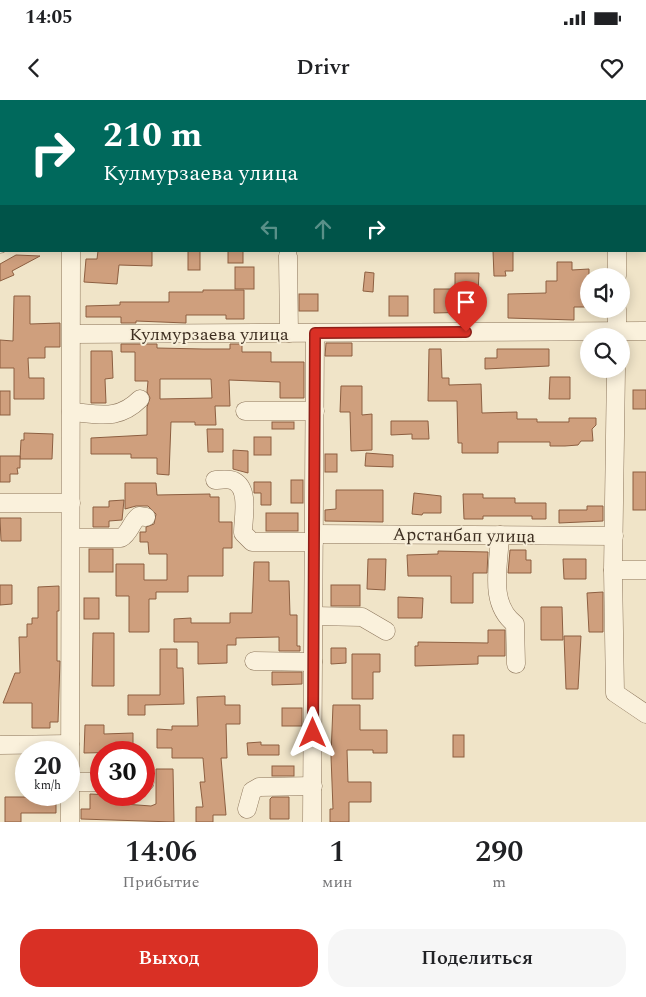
<!DOCTYPE html>
<html lang="ru">
<head>
<meta charset="utf-8">
<style>
	:root { --surface:#fff; --page:#f6f6f6; --text:#202124; --muted:#757577; --accent:#d93025 }
	body { margin:0; font-family:Spectral,serif; background:var(--page); color:var(--text); height:100vh; display:flex; flex-direction:column; font-size:19px; white-space:nowrap }
	* { box-sizing:border-box; margin:0 }
	p { font-size:16px; color:var(--muted) }
	.icon { flex:none; width:28px; height:28px; fill:none; stroke:currentColor; stroke-width:2; stroke-linecap:round; stroke-linejoin:round }
	.map { position:relative; height:722px; overflow:hidden }
	.drawer { display:flex; flex-direction:column; background:var(--surface); flex:1 }
	.drawer>* { flex:none }
	.guide { position:absolute; left:0px; top:0px; width:646px; height:152px; box-shadow:0 2px 12px #0003; background:#00695c; color:#fff; overflow:hidden }
	.fabs { position:absolute; left:580px; top:168px; display:grid; gap:10px }
	.fabs a { display:grid; place-items:center; width:50px; height:50px; border-radius:50%; background:var(--surface); box-shadow:0 2px 12px #0003; font-size:25px }
	.speed { position:absolute; left:15px; top:641px; display:flex; gap:10px; font-size:25px; font-weight:700; text-align:center }
	.speed>* { display:grid; place-content:center; width:65px; height:65px; border-radius:50%; background:var(--surface); box-shadow:0 2px 12px #0003; line-height:1 }
	.speed small { font-size:12px; font-weight:400 }
	.speed .limit { border:8px solid #d22; background:#fff; color:#111 }
	.pin { position:absolute; display:grid; place-items:center; width:42px; height:42px; color:#fff; margin:-51px -21px; border-radius:50% 50% 50% 0; rotate:-45deg; box-shadow:0 0 5px #0007 }
	.pin .icon { rotate:45deg }
	.me { position:absolute; width:55px; margin:-28px; rotate:0deg; stroke-linejoin:round; filter:drop-shadow(0 0 4px #0008) }
	.turn { display:flex; align-items:center; gap:18px; height:105px; padding:0 20px; font-size:22px }
	.turn .icon { width:65px; height:65px; stroke-width:2.5 }
	.turn b { display:block; font-size:35px; line-height:42px }
	.lanes { display:flex; align-items:center; height:48px; padding:0 20px; background:#0003; justify-content:center; gap:25px; direction:ltr }
	.lanes .off { opacity:.35 }
	.eta { display:flex; justify-content:space-evenly; align-items:center; height:85px; text-align:center }
	.eta b { font-size:30px; font-weight:600; line-height:35px }
	.cta { display:flex; gap:10px; margin-top:auto; padding:10px 20px }
	.cta a { flex:1; height:58px; border-radius:20px; background:var(--accent); color:#fff; font-size:20px; font-weight:600; line-height:58px; text-align:center }
	.cta a+a { background:var(--page); color:var(--text) }
	.status { display:flex; justify-content:space-between; align-items:center; height:35px; padding:0 25px; background:var(--surface); direction:ltr }
	.status svg { height:14px; fill:currentColor }
	header { display:flex; justify-content:space-between; align-items:center; height:65px; padding:0 20px; background:var(--surface); font-size:22px; font-weight:600 }
	.map>svg:first-child { display:block }
</style>
</head>
<body>
<div class="status"><b>14:05</b><svg viewBox="0 0 49 12"><path d="M0 12V9h3v3zM5 12V6h3v6zM10 12V3h3v9zM15 12V0h3v12zM26 1h20v11H26zM47 4h2v5h-2z"/></svg></div>
<header><svg class="icon" aria-label="back" viewBox="0 0 24 24"><path d="M15 5l-7 7 7 7"/></svg>Drivr<svg class="icon" aria-label="heart" viewBox="0 0 24 24"><path d="M12 20l-8-8c-3-5 5-10 8-4 3-6 11-1 8 4z"/></svg></header>
<div class="map">
<svg width="646" height="722" viewBox="0 0 646 722">
	<rect width="100%" height="100%" fill="#f0e4c8"/>
	<!-- building -->
	<g fill="#cf9f7d" stroke="#8d5f41" fill-rule="evenodd">
		<polygon points="98,151 152,151 152,166 119,165 117,184 84,182 86,159 97,159"/>
		<rect x="188" y="151" width="12" height="19"/>
		<rect x="228" y="151" width="15" height="12"/>
		<polygon points="493,151 513,151 513,171 505,171 506,176 494,176"/>
		<polygon points="16,155 40,156 12,171 14,175 0,181 0,164"/>
		<polygon points="557,162 572,162 572,170 589,169 589,207 574,207 574,220 508,218 508,194 546,193 546,181 557,181"/>
		<rect x="235" y="167" width="19" height="22"/>
		<polygon points="365,172 374,173 373,192 363,191"/>
		<polygon points="455,173 479,173 477,212 434,213 434,189 455,189"/>
		<polygon points="203,190 244,190 244,219 226,219 226,215 186,215 186,223 136,221 136,223 121,223 121,217 86,217 86,206 120,205 120,202 169,202 169,192 203,192"/>
		<rect x="299" y="194" width="19" height="17"/>
		<polygon points="14,196 30,196 30,224 60,223 60,247 45,247 45,258 28,258 29,278 44,278 44,299 14,299 14,268 0,268 0,240 13,241"/>
		<rect x="389" y="196" width="19" height="20"/>
		<polygon points="326,243 352,243 352,256 325,256"/>
		<path d="M121,244H157V248L203,249H230V244H242V252H271V262H304V298H280V282L229,280L230,306H215L216,325H195V322H171L169,375L157,374V358H131V354H91V338L147,335V307L150,298L147,292L148,281H135V252H121ZM160,279H211L212,298L160,299Z"/>
		<polygon points="429,249 441,249 442,278 449,278 449,285 481,284 482,313 517,312 517,319 537,319 537,322 569,322 569,318 596,318 596,325 592,329 593,341 581,341 578,345 565,346 550,346 550,342 498,342 498,353 462,353 462,343 458,343 457,301 428,301"/>
		<polygon points="497,249 549,249 549,266 485,269 485,258 497,258"/>
		<polygon points="91,251 112,251 113,278 105,279 106,303 91,303"/>
		<polygon points="550,277 570,277 570,299 549,299"/>
		<polygon points="341,286 362,286 362,315 372,314 372,350 351,351 350,312 340,312"/>
		<rect x="633" y="290" width="13" height="19"/>
		<rect x="0" y="291" width="10" height="24"/>
		<polygon points="391,321 428,321 429,339 412,339 412,334 391,335"/>
		<rect x="272" y="322" width="22" height="7"/>
		<polygon points="207,329 223,329 223,352 208,352"/>
		<polygon points="24,333 53,334 52,359 20,359 21,340 24,340"/>
		<rect x="254" y="337" width="17" height="18"/>
		<polygon points="233,350 248,351 248,373 233,369"/>
		<polygon points="366,353 393,355 393,367 365,366"/>
		<rect x="325" y="354" width="12" height="18"/>
		<polygon points="0,356 20,356 20,368 17,368 18,374 10,374 10,382 0,382"/>
		<rect x="633" y="372" width="13" height="38"/>
		<rect x="291" y="380" width="12" height="23"/>
		<polygon points="254,382 271,382 271,405 261,405 261,393 254,393"/>
		<polygon points="125,383 156,383 157,395 210,394 210,397 219,397 219,422 232,422 232,448 223,448 223,476 188,476 188,492 156,492 156,499 149,499 149,532 129,532 129,496 116,496 116,464 144,464 144,480 167,480 167,454 149,454 148,442 140,442 140,432 146,432 146,427 154,424 156,414 148,406 136,406 125,409"/>
		<polygon points="336,390 383,390 383,422 325,421 325,410 336,409"/>
		<polygon points="414,393 441,396 441,413 423,413 422,415 412,414"/>
		<polygon points="463,394 483,394 483,398 515,398 515,403 546,403 546,419 532,419 532,416 483,416 483,419 464,419"/>
		<polygon points="124,400 122,420 109,421 109,427 93,427 93,407 109,407 109,401"/>
		<polygon points="587,406 603,406 603,421 559,423 559,410 587,410"/>
		<rect x="266" y="413" width="32" height="18"/>
		<polygon points="0,418 21,418 21,441 1,441"/>
		<rect x="89" y="449" width="24" height="23"/>
		<polygon points="510,450 526,450 526,460 531,460 531,473 508,473"/>
		<polygon points="438,451 488,452 487,473 473,473 473,503 451,503 451,476 408,476 407,455 438,454"/>
		<polygon points="368,459 386,459 385,490 367,489"/>
		<polygon points="563,459 586,459 586,479 564,479"/>
		<polygon points="254,462 269,462 269,481 289,481 290,515 297,515 297,546 300,546 300,551 279,551 279,537 236,538 236,545 227,545 227,563 198,564 198,542 174,542 174,519 191,518 191,523 230,523 230,513 252,513"/>
		<polygon points="0,485 12,485 12,504 0,505"/>
		<rect x="331" y="485" width="29" height="21"/>
		<polygon points="59,486 59,511 57,511 57,561 60,561 58,622 50,622 50,628 32,628 32,603 3,603 15,573 20,573 19,537 27,537 27,524 32,524 32,518 38,518 38,487"/>
		<polygon points="603,492 603,532 589,532 587,493"/>
		<polygon points="398,497 423,498 422,518 398,518"/>
		<rect x="84" y="498" width="15" height="21"/>
		<polygon points="541,507 562,507 563,540 541,540"/>
		<polygon points="488,530 505,530 505,556 478,556 478,564 415,566 415,546 418,546 418,542 488,543"/>
		<polygon points="93,533 114,533 114,586 92,586"/>
		<polygon points="564,536 581,536 578,589 566,589"/>
		<polygon points="331,548 346,548 346,563 331,564"/>
		<polygon points="160,549 177,549 177,568 183,568 184,604 145,605 145,615 128,615 128,595 160,595"/>
		<polygon points="352,554 380,554 380,572 373,572 373,599 352,599"/>
		<polygon points="272,572 302,572 302,584 272,585"/>
		<polygon points="225,596 225,605 240,605 240,624 226,624 227,658 221,658 226,715 213,715 213,722 196,722 196,707 203,707 200,682 205,682 203,658 172,658 172,648 157,648 157,629 172,630 172,626 198,626 197,597"/>
		<polygon points="333,605 360,605 360,630 387,630 387,653 373,653 373,650 347,650 348,682 371,682 371,702 349,702 349,722 330,722 330,709 333,709 331,656"/>
		<rect x="282" y="608" width="20" height="18"/>
		<polygon points="85,625 104,625 104,634 133,633 133,652 84,653"/>
		<rect x="453" y="635" width="11" height="22"/>
		<polygon points="261,642 261,645 279,645 279,655 248,655 247,643"/>
		<rect x="272" y="666" width="22" height="10"/>
		<polygon points="156,669 173,669 174,722 81,719 81,709 90,709 90,694 111,695 111,703 151,706 156,704"/>
		<polygon points="32,695 56,695 56,713 21,713 21,722 5,722 5,697 32,697"/>
		<polygon points="272,697 289,697 289,719 270,719 270,699"/>
	</g>
	<g fill="none" stroke-linecap="round" stroke-linejoin="round">
		<!-- minor casing -->
		<g stroke="#8d765c" stroke-width="19">
			<g id="minor">
				<polyline points="49,0 50,1"/>
				<polyline points="247,1 249,0"/>
				<polyline points="296,1 296,0"/>
				<polyline points="416,1 416,0"/>
				<polyline points="548,1 548,0"/>
				<polyline points="617,1 617,0"/>
				<polyline points="0,70 1,73"/>
				<polyline points="0,144 1,143"/>
				<polyline points="288,156 289,233"/>
				<polyline points="617,176 617,151"/>
				<polyline points="72,234 646,231"/>
				<polyline points="617,236 617,209"/>
				<polyline points="616,269 613,470 615,593 646,614"/>
				<polyline points="245,311 315,311"/>
				<path d="M71,312C99,314 118,321 140,299"/>
				<path d="M215,380C220,380 229,378 234,381C250,389 243,418 243,433L252,442H314"/>
				<polyline points="0,403 71,403"/>
				<polyline points="314,434 614,436"/>
				<path d="M500,435C499,466 488,503 515,524L516,564"/>
				<path d="M71,438H121C130,433 131,422 139,416L146,417"/>
				<polyline points="613,470 646,470"/>
				<polyline points="314,516 362,517 386,531"/>
				<polyline points="254,561 313,562"/>
				<polyline points="0,645 70,644"/>
				<polyline points="70,682 101,682"/>
				<polyline points="144,682 145,682"/>
				<polyline points="247,709 252,691 259,687 313,686"/>
				<polyline points="70,722 71,151"/>
				<polyline points="312,722 315,233"/>
			</g>
		</g>
		<!-- minor -->
		<use href="#minor" stroke="#faf1dc" stroke-width="18"/>
	</g>
	<g fill="none" stroke-linecap="round" stroke-linejoin="round">
		<!-- route casing -->
		<g stroke="#8d1f18" stroke-width="12">
			<polyline id="route" points="313,633 315,233 466,232"/>
		</g>
		<!-- route -->
		<use href="#route" stroke="#d93025" stroke-width="9"/>
	</g>
	<g text-anchor="middle" stroke-width="4" stroke-linejoin="round" paint-order="stroke">
		<!-- street labels -->
		<g font-size="18" fill="#3d2e20" stroke="#f7eed8">
			<text x="209" y="240">Кулмурзаева улица</text>
			<text transform="translate(464 435) rotate(1)" y="6">Арстанбап улица</text>
		</g>
	</g>
</svg>
<div class="fabs">
<a><svg class="icon" aria-label="sound" viewBox="0 0 24 24"><path d="M4 9h4l5-4v14l-5-4H4zM17 9q2 3 0 6"/></svg></a>
<a><svg class="icon" aria-label="search" viewBox="0 0 24 24"><circle cx="10" cy="10" r="6"/><path d="M15 15l6 6"/></svg></a>
</div>
<div class="speed"><div>20<small>km/h</small></div><div class="limit">30</div></div>
<div class="pin" style="left:466px;top:232px;background:#d93025"><svg class="icon" aria-label="arrive" viewBox="0 0 24 24"><path d="M6 21V4h12l-3 4 3 4H6"/></svg></div>
<svg class="me" style="left:313px;top:633px" viewBox="-20 -20 40 40"><path d="M0-17L14 15 0 8-14 15z" fill="#d93025" stroke="#fff" stroke-width="4"/></svg>
<div class="guide">
<div class="turn"><svg class="icon" aria-label="right" viewBox="0 0 24 24"><path d="M7 20v-9h11M14 6l5 5-5 5"/></svg><div><b>210 m</b>Кулмурзаева улица</div></div>
<div class="lanes"><svg class="icon off" aria-label="left" viewBox="0 0 24 24"><path d="M17 20v-9H6M10 6l-5 5 5 5"/></svg><svg class="icon off" aria-label="ahead" viewBox="0 0 24 24"><path d="M12 20V5M6 11l6-6 6 6"/></svg><svg class="icon" aria-label="right" viewBox="0 0 24 24"><path d="M7 20v-9h11M14 6l5 5-5 5"/></svg></div>
</div>
</div>
<section class="drawer">
<div class="eta">
<div><b>14:06</b><p>Прибытие</p></div>
<div><b>1</b><p>мин</p></div>
<div><b>290</b><p>m</p></div>
</div>
<div class="cta"><a>Выход</a><a>Поделиться</a></div>
</section>
</body>
</html>
